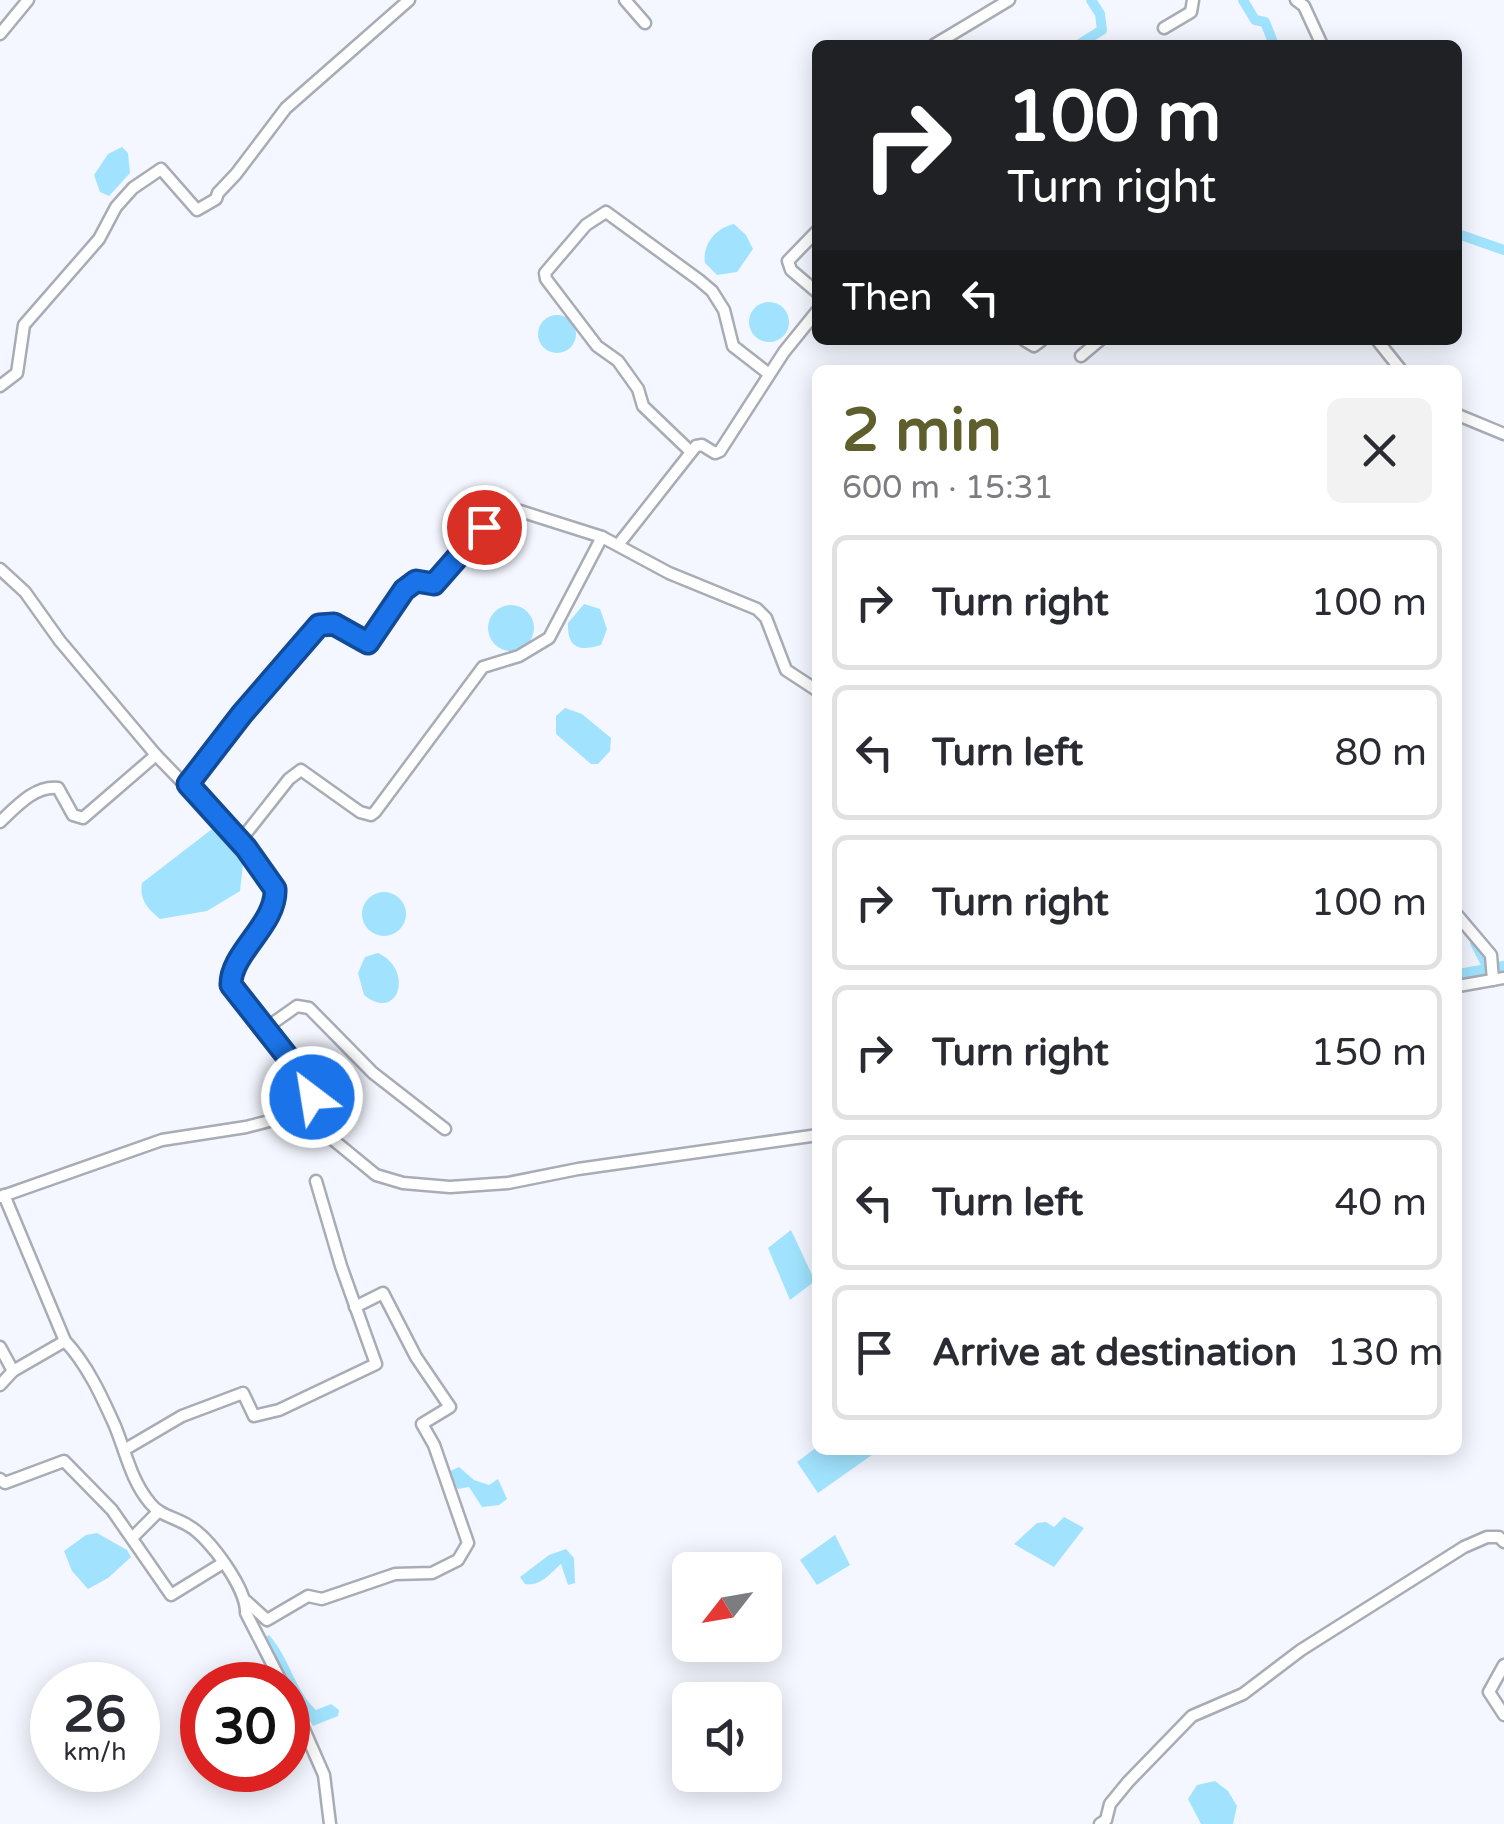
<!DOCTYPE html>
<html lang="en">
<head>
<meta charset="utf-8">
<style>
	:root { --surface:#fff; --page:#f2f2f3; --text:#2b2b33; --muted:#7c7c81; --line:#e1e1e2; --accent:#5e5f2c }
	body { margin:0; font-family:"Varela Round",sans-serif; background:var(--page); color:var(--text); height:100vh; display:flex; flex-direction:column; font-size:38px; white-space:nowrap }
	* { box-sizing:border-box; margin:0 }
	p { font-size:32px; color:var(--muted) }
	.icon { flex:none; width:55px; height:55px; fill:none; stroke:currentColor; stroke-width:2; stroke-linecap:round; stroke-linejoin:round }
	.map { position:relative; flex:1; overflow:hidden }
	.panel { position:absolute; left:812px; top:365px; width:650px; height:1090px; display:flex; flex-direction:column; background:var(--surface); border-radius:15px; box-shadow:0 5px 25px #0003 }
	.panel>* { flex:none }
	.hud { position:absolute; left:812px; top:40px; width:650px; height:305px; border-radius:15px; box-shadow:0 5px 25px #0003; background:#202124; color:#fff; overflow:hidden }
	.needle { width:65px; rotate:239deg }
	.tools { position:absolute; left:672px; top:1552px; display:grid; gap:20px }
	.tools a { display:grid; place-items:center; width:110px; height:110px; border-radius:15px; background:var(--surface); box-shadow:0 5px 25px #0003; font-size:50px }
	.speed { position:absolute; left:30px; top:1662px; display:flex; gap:20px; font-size:50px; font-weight:700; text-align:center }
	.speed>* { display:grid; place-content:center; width:130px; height:130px; border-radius:50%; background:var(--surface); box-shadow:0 5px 25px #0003; line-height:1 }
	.speed small { font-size:25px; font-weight:400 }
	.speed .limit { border:15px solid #d22; background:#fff; color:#111 }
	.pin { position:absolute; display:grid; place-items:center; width:85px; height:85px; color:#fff; margin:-42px; border:5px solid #fff; border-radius:50%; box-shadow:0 2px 10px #0007 }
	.me { position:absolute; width:110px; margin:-55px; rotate:329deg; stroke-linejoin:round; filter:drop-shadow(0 0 8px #0008) }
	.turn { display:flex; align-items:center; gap:35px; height:210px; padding:0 30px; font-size:45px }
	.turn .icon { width:130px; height:130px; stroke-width:2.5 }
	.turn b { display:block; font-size:70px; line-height:85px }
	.then { display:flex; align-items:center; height:95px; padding:0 30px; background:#0003; gap:20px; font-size:38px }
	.round { display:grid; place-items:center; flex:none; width:105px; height:105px; border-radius:15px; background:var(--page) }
	.summary { display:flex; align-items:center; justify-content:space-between; height:170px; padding:0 30px }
	h1 { font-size:60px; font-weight:700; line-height:75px; color:var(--accent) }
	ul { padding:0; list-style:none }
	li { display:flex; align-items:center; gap:30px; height:135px; margin:0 20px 15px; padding:0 10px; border:5px solid var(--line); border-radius:15px }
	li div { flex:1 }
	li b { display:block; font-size:38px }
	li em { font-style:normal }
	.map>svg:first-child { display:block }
</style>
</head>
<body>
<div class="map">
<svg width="1504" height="1824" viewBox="0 0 1504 1824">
	<rect width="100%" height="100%" fill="#f4f7ff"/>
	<!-- water -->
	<g fill="#a1e3fe">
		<polygon points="122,147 128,153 130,173 109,196 100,192 94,175 108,154"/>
		<path d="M734,224L746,235L753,249L737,272L717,275L705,263C702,244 716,228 734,224Z"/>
		<circle cx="769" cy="322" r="20"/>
		<circle cx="557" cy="334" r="19"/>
		<path d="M584,604L600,609L607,629L601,645C579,652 567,648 568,623Z"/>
		<circle cx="511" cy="628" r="23"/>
		<polygon points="565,708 582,714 611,738 610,751 598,764 591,764 556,734 556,716"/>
		<path d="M216,826L244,855L240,891L207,911L160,919C148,909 139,900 142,883Z"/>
		<circle cx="384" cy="914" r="22"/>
		<path d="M378,953C415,970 398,1023 364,995L358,973L365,957Z"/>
		<polygon points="791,1230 815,1281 790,1300 768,1248"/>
		<polygon points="817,1447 818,1450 879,1450 818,1493 797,1462"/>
		<polygon points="459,1467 474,1480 489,1485 498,1479 507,1499 499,1505 482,1507 469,1487 458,1489 448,1472"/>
		<polygon points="1064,1517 1084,1528 1054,1567 1014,1544 1037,1523 1046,1522 1054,1527"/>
		<polygon points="97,1533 127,1550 131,1557 108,1578 88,1589 72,1571 64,1551 86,1535"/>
		<polygon points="835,1535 850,1565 817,1585 800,1560"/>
		<path d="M566,1549L574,1558L575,1583L568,1585L561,1564C550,1573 541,1587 525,1584L520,1577L549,1555Z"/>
		<path d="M269,1635C289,1657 294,1689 316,1710L331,1704L339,1710L338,1716L313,1726L267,1646L264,1638Z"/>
		<polygon points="1215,1781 1228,1791 1237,1806 1233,1824 1201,1824 1188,1799 1197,1785"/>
	</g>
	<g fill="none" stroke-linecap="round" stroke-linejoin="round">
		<!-- canal -->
		<g stroke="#a1e3fe" stroke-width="10">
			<polyline points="1243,0 1255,20 1265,22 1274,45"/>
			<polyline points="1078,45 1102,30 1100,14 1091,0"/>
			<polyline points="1458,234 1504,250"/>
			<polyline points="1475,943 1488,968"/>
			<polyline points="1458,974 1504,966"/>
		</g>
		<!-- minor casing -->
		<g stroke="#a8acb5" stroke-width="15">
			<g id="minor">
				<polyline points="625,0 645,23"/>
				<polyline points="1296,0 1304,6 1322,45"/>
				<polyline points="1164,28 1191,12 1193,0"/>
				<polyline points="0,34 28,0"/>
				<polyline points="934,45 1009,0"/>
				<polyline points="818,230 788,261 791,270 818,293"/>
				<polyline points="1024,340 1034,346 1042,340"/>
				<polyline points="1377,340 1401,370"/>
				<polyline points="1081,356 1100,340"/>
				<polyline points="0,386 17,373 24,325 99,239 116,207 133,188 161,169 197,210 216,199 218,193 236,174 286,108 409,0"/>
				<polyline points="1458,415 1504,434"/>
				<polyline points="691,452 643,406 638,389 618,361 597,346 546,279 545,273 586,225 606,212 699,280 712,291 724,310 733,346 769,374"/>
				<polyline points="618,545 696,446 702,445 715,453 720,451 784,352 818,310"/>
				<path d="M0,569L25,592L60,641L156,755L246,848L275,889C276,924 230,954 231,985L309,1087L312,1097L306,1119"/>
				<polyline points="188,784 242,713 319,625 334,624 368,643 413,583 419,580 434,584 479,529 495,528 520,511 602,537 669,573 757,609 766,618 786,670 818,691"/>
				<path d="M0,822C16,807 35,785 58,788L73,815L83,818L156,755"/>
				<polyline points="240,841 289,779 301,770 360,812 371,815 375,812 483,667 519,656 549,638 602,537"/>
				<polyline points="1458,916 1491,955 1493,980"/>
				<polyline points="1458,986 1504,978"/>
				<polyline points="266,1028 297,1006 309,1008 373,1073 445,1129"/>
				<path d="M4,1195L65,1341C87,1364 102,1397 115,1426C126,1453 131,1480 150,1503C160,1516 175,1517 189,1526C210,1538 247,1589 246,1613L283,1685"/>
				<polyline points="0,1197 162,1140 246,1127 289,1116 314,1124 376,1175 403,1183 450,1187 508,1183 578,1169 818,1135"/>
				<polyline points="0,1347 13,1371 65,1341"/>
				<polyline points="0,1385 13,1371"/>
				<polyline points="124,1450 182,1416 243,1393 254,1416 279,1410 376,1364 341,1266 316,1181"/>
				<polyline points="0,1479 5,1483 64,1461 112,1510 171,1595 223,1563"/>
				<polyline points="132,1538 158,1512"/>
				<polyline points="246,1601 267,1620 308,1596 322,1599 395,1574 432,1573 458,1560 468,1543 434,1445 422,1424 450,1407 416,1357 383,1293 355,1307"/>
				<polyline points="1504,1665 1489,1692 1504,1715"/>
				<polyline points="288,1693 324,1775 330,1824"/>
				<polyline points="1100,1824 1106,1820 1110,1804 1128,1782 1192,1716 1243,1694 1301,1650 1464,1547 1487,1537 1499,1537 1504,1542"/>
			</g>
		</g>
		<!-- minor -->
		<use href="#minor" stroke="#fff" stroke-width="10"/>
	</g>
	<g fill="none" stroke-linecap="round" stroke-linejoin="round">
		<!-- route casing -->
		<g stroke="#114b97" stroke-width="25">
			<path id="route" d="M312,1097L294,1065L231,985C230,953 277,924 275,889L246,848L188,784L242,714L319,625L334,624L368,643L404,590L416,581L434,584L484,527"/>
		</g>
		<!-- route -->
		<use href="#route" stroke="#1a73e8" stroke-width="18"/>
	</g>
</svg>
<div class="tools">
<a><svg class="needle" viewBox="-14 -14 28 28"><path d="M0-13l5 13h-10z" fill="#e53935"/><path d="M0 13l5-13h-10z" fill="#7c7c81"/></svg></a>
<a><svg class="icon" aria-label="sound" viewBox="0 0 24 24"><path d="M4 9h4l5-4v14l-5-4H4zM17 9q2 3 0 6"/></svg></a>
</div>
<div class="speed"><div>26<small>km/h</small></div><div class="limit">30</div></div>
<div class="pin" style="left:484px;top:527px;background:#d93025"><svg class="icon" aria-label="arrive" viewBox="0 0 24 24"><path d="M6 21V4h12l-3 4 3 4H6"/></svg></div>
<svg class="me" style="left:312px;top:1097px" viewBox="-20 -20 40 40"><circle r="17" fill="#1a73e8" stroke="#fff" stroke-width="3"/><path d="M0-11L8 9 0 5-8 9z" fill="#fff"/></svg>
<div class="hud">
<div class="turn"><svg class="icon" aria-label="right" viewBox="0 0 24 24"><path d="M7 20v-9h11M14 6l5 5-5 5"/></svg><div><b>100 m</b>Turn right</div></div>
<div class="then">Then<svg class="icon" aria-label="left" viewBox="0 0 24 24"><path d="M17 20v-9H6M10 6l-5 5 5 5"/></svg></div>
</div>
<section class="panel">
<div class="summary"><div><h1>2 min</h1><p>600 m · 15:31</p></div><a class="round"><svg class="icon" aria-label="close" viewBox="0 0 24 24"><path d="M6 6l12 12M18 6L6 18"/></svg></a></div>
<ul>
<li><svg class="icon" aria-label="right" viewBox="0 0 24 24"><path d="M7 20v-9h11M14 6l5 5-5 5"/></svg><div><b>Turn right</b></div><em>100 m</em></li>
<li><svg class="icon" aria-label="left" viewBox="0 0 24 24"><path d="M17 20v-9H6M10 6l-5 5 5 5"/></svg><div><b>Turn left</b></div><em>80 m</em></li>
<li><svg class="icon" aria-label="right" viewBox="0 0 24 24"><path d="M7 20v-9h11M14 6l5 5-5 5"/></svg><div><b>Turn right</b></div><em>100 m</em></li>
<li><svg class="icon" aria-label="right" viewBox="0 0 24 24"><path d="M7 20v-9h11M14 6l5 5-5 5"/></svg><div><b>Turn right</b></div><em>150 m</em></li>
<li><svg class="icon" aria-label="left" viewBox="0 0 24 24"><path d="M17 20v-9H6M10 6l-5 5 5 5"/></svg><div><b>Turn left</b></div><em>40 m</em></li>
<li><svg class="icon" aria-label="arrive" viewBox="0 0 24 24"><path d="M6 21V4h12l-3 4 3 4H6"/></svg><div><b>Arrive at destination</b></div><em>130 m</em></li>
</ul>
</section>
</div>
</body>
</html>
